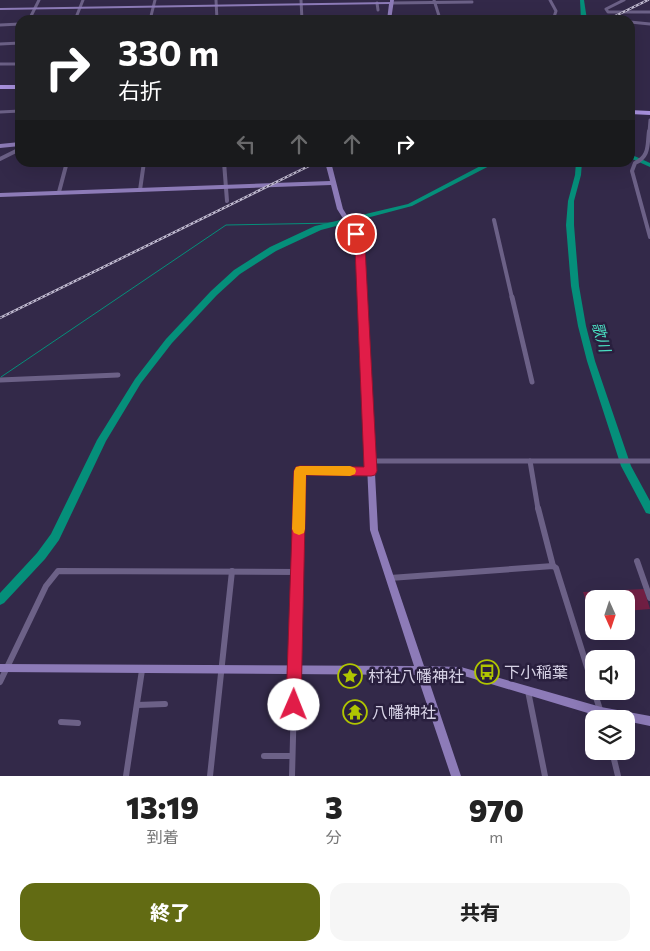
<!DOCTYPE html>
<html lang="ja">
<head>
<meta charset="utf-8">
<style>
	:root { --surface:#fff; --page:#f6f6f6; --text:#222; --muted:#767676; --accent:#626b13 }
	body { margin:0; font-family:Commissioner,"Noto Sans JP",sans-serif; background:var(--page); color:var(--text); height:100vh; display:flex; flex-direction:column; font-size:19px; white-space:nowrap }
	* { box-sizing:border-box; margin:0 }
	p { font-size:16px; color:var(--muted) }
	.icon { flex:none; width:28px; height:28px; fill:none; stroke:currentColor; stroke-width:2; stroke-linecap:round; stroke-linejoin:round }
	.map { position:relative; height:776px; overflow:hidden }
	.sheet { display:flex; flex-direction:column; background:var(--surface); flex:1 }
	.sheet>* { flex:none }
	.guide { position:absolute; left:15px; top:15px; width:620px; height:152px; border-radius:15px; box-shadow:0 5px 20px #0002; background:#202124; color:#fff; overflow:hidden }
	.needle { width:32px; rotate:177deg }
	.buttons { position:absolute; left:585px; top:590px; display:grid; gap:10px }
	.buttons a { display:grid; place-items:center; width:50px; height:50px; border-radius:10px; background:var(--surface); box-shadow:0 5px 20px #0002; font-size:25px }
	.pin { position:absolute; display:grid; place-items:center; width:42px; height:42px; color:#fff; margin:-21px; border:2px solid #fff; border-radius:50%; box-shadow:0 1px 5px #0007 }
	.me { position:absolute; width:55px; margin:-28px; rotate:1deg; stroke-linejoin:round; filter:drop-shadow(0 0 4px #0008) }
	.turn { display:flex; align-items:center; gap:18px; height:105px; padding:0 20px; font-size:22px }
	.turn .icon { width:65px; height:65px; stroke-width:2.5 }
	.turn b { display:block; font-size:35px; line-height:42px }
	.lanes { display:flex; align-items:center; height:48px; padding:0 20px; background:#0003; justify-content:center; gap:25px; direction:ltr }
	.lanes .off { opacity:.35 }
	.eta { display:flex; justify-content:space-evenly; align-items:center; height:85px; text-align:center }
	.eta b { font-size:30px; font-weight:800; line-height:35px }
	.cta { display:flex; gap:10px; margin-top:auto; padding:10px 20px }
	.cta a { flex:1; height:58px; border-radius:15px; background:var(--accent); color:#fff; font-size:20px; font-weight:800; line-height:58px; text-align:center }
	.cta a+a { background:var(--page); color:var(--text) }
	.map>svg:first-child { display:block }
</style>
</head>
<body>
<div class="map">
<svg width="650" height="776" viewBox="0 0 650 776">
	<rect width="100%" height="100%" fill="#332949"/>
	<!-- green -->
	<polygon fill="#721f44" points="644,589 650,609 626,611 626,599 594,599 594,609 589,609 583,592"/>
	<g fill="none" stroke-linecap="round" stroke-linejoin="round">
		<!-- stream -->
		<polyline stroke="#058f7a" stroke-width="1" points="1,377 226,225 336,223"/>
		<!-- river -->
		<g fill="#058f7a" fill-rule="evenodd">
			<polygon points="580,0 584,0 587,20 581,20"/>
			<polygon points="630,154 650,163 650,167 630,158"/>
			<polygon points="488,162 497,162 412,206 321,230 276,251 240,274 217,295 172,343 141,383 106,441 59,540 45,559 4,603 0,605 0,593 37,553 51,534 97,440 135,379 166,339 211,291 234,270 270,247 315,226 408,204"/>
			<polygon points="576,162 582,162 581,175 574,201 574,225 579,286 586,326 595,361 631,466 650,501 650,514 646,513 621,466 587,361 578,326 571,286 566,225 568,201 575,175"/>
		</g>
		<!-- street-far3 -->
		<g stroke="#6c6187" stroke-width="3">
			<polyline points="216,0 217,20"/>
			<polyline points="301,0 302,20"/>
			<polyline points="434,0 440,19"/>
			<polyline points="624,0 606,9 608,12 650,12"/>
			<polyline points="377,3 378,10"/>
			<polyline points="392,3 472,2"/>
			<polyline points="29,20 39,0"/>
			<polyline points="75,20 83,0"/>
			<polyline points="150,20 155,0"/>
			<polyline points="336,20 554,17 556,11 550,0"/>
			<polyline points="630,22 650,24"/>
			<polyline points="0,25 20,24"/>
			<polyline points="0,44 20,43"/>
			<polyline points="0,64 20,64"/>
			<polyline points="0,112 20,111"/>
			<polyline points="649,132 650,120"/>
		</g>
		<!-- street-far2 -->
		<g stroke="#6c6187" stroke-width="4">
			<path d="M649,131C647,145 650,156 635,163L632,171L650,237"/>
			<polyline points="0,159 20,149"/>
			<polyline points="224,162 227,201"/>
			<polyline points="140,190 144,162"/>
			<polyline points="59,192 67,162"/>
			<polyline points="494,220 512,298"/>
		</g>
		<!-- street-far1 -->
		<g stroke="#6c6187" stroke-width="5">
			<polyline points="512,297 532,382"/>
			<polyline points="0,380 118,375"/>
			<polyline points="370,461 650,461"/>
			<polyline points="530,461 538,509"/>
			<polyline points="299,509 300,471 371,471"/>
		</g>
		<!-- street -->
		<g stroke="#6c6187" stroke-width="6">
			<polyline points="538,508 553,566"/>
			<polyline points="637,561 650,598"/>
			<polyline points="390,578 553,566 556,568 594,689"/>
			<polyline points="0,682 46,586 58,571 298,572"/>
			<polyline points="528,691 545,776"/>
			<polyline points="594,691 603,719"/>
			<polyline points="137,705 165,704"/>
			<polyline points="61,722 78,723"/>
			<polyline points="612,751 618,776"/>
			<polyline points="264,756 292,756"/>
			<polyline points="126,776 142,670"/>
			<polyline points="210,776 232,571"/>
			<polyline points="292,776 299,508"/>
		</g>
		<!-- secondary -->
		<g fill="#8d7bb8" fill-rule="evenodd">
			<polygon points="390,0 394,0 391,20 387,20 389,4 0,10 0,8 390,2"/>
			<polygon points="20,142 20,146 0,148 0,144"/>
			<polygon points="325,162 331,162 343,209 359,234 363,247 378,530 424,666 461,667 601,707 650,716 650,726 626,721 626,719 612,719 601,717 461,675 427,675 461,776 451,776 417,675 0,672 0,664 414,666 370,530 357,247 353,234 337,209 331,185 0,197 0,193 330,181"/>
		</g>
		<!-- primary -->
		<g fill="#a790dd" fill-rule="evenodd">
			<rect x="0" y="85" width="20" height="4"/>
			<polygon points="630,110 650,111 650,115 630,114"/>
		</g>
		<!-- rail casing -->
		<g stroke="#c0bad0" stroke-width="2.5">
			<g id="rail">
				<polyline points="607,20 648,0"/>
				<polyline points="0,318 317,162"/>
			</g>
		</g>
		<!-- rail -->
		<use href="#rail" stroke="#291f3e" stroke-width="1" stroke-dasharray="2.5" stroke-linecap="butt"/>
	</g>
	<!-- route -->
	<polygon fill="#e11d48" stroke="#92132f" points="356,231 361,234 365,247 377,471 375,475 371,476 306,475 301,705 299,710 294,712 288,710 286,705 294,471 296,467 300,466 364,467 355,247 351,234"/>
	<!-- slow -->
	<polygon fill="#f59e0b" points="300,466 350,466 355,468 356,471 355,474 350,476 306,475 305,529 304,533 299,535 294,533 292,529 294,471 296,467"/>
	<!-- icons -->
	<defs>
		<g id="bus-ring" transform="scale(1.25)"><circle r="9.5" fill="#291f3e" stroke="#b0c501" stroke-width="1.5"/><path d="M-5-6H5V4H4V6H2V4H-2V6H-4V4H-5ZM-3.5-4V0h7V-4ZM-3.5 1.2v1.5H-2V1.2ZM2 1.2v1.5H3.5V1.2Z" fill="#b0c501"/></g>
		<g id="sight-ring" transform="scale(1.25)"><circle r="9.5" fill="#291f3e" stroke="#b0c501" stroke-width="1.5"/><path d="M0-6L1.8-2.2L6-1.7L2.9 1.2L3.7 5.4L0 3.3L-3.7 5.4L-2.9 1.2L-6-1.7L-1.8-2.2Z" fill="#b0c501"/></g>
		<g id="temple-ring" transform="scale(1.25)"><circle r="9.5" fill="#291f3e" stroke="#b0c501" stroke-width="1.5"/><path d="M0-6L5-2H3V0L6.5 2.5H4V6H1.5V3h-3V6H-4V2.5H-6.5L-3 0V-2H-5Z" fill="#b0c501"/></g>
	</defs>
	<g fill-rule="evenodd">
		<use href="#bus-ring" x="487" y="672"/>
		<use href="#sight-ring" x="350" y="676"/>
		<use href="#temple-ring" x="355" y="712"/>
	</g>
	<g text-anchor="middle" stroke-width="5" stroke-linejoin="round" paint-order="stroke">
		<!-- water labels -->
		<g font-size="15" font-style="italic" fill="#4adec1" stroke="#291f3e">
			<text transform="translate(601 337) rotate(74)" y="5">歌川</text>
		</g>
		<!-- near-poi labels -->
		<g font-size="16" fill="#d7d2e6" stroke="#291f3e" text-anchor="start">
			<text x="504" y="678">下小稲葉</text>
			<text x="368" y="682">村社八幡神社</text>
			<text x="372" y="718">八幡神社</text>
		</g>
	</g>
</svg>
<div class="buttons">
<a><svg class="needle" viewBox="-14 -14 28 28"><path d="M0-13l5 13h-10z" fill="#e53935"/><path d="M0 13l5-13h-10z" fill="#767676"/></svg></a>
<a><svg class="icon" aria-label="sound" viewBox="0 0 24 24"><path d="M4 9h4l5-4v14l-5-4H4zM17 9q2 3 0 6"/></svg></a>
<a><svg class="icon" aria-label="layers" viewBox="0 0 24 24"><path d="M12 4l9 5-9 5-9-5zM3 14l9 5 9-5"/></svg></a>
</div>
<div class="pin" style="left:356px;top:234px;background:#d93025"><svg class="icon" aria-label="arrive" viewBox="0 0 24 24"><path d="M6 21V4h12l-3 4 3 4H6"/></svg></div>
<svg class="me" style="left:294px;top:705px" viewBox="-20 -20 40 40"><circle r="19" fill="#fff"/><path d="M0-13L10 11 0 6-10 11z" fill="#e11d48"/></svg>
<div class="guide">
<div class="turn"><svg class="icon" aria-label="right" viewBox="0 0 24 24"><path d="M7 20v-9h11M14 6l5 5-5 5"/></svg><div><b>330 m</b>右折</div></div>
<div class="lanes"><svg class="icon off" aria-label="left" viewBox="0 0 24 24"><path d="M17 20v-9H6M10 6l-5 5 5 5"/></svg><svg class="icon off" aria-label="ahead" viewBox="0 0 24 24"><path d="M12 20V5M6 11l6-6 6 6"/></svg><svg class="icon off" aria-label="ahead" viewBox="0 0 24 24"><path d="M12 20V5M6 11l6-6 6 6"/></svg><svg class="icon" aria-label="right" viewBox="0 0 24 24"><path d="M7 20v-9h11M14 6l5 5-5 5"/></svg></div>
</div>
</div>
<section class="sheet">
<div class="eta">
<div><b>13:19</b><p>到着</p></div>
<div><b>3</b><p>分</p></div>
<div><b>970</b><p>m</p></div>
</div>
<div class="cta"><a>終了</a><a>共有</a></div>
</section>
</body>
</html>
